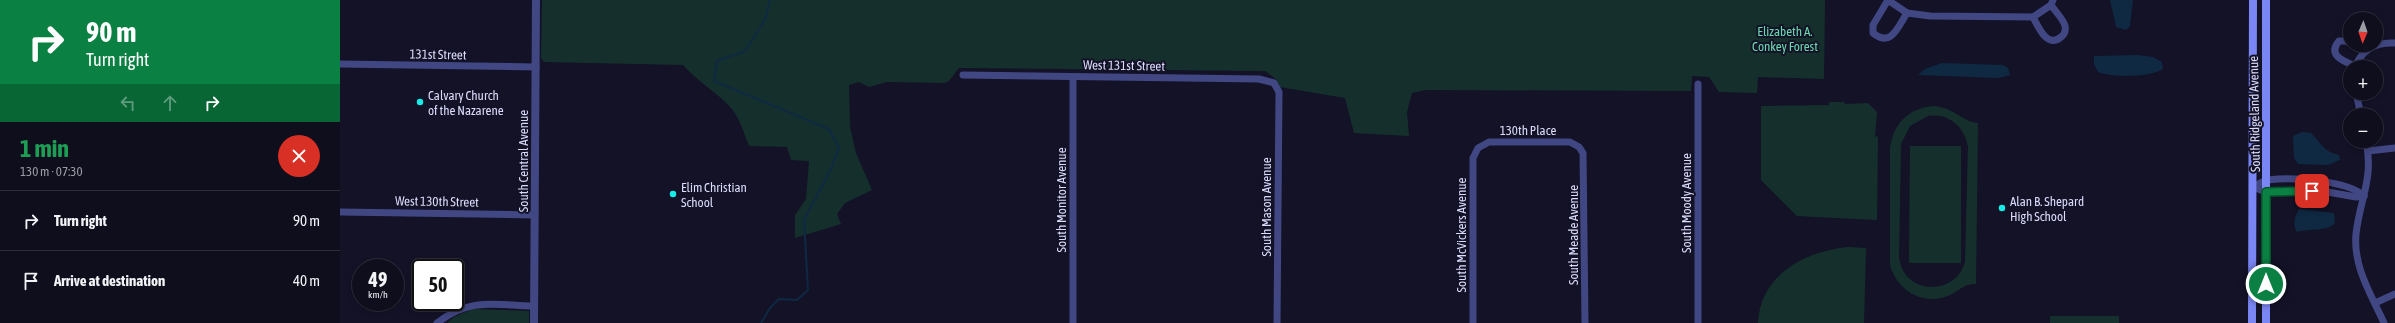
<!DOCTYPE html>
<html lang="en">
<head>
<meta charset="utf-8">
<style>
	:root { --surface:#0e0e1d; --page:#1c1c2a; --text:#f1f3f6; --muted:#9b9ca4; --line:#2e2e3b }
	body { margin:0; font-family:"Asap Condensed",sans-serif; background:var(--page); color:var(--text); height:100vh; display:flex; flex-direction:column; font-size:15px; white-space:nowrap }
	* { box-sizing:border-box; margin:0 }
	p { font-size:13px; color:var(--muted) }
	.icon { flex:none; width:22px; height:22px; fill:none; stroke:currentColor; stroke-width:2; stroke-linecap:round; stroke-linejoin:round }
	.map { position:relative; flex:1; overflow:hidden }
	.side { display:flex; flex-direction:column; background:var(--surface); width:340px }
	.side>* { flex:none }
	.top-card { background:#0b8043; color:#fff; overflow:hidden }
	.needle { width:26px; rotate:182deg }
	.controls { position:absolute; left:2003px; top:12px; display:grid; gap:8px }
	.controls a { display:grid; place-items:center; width:40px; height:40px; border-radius:50%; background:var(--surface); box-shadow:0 2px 6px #0003,0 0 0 1px var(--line); font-size:20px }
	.speed { position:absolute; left:12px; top:259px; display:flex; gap:8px; font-size:20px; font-weight:700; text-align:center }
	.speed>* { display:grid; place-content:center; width:52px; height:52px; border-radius:50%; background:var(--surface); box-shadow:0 2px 6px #0003,0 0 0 1px var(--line); line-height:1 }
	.speed small { font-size:10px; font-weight:400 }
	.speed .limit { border:2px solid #111; border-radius:6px; background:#fff; color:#111 }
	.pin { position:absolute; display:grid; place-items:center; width:34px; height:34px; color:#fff; margin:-17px; border-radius:8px; box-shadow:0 2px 6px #0006 }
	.me { position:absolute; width:44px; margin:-22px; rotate:0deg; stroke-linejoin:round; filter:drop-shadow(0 0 3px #0008) }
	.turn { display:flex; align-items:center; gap:14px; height:84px; padding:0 20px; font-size:18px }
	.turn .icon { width:52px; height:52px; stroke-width:2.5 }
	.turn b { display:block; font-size:28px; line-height:34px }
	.lanes { display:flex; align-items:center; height:38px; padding:0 20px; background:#0003; justify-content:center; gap:20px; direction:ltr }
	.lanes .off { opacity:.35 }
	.round { display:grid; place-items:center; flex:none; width:42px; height:42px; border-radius:21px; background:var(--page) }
	.summary { display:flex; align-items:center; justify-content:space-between; height:68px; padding:0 20px }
	h1 { font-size:24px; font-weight:700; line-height:30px; color:#1e9e55 }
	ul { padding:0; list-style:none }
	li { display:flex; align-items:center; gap:12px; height:60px; padding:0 20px; border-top:1px solid var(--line) }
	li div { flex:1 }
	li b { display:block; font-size:15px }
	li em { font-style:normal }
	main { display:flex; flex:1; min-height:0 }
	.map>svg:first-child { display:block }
</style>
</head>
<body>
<main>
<section class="side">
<div class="top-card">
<div class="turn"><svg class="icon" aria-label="right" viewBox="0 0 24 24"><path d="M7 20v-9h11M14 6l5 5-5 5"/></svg><div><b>90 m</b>Turn right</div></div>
<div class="lanes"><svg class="icon off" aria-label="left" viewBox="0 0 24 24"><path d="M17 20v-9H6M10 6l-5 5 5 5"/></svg><svg class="icon off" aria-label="ahead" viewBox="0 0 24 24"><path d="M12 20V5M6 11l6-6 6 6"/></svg><svg class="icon" aria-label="right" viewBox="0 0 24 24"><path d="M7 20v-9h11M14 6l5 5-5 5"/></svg></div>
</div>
<div class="summary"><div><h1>1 min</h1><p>130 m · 07:30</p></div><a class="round" style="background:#d93025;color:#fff"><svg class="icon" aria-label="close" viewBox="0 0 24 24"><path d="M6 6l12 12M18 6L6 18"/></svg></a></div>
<ul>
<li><svg class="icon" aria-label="right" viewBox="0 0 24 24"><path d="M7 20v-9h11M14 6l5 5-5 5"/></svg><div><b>Turn right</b></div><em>90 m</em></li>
<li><svg class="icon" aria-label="arrive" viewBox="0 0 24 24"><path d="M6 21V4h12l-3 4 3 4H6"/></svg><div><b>Arrive at destination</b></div><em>40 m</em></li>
</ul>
</section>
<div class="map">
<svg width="2055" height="323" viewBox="0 0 2055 323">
	<rect width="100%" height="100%" fill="#131227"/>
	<!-- green -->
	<g fill="#15302c" fill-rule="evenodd">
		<path d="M202,0H1485L1484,79L1418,77L1417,93L1379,92L1369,77L1352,76L1351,91L1086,90L1072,93L1067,112L1069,136L1014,133L1005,98L940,87L936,79L925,71L619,68L609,81L604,83L547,82L529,87L519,82L509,85L510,127L516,153L532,190L505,203L497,214L501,224L455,238V215L466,199L469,161L451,160L447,147L409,146C404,133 400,119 392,109C378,93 358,82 343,65L204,62L201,58Z"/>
		<polygon points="1489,102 1504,102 1505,104 1528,103 1537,112 1535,136 1538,137 1537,220 1457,216 1421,180 1421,106 1489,105"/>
		<path d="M1594,106C1615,108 1623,122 1638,123L1636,284C1622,284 1620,291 1608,296C1582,306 1557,290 1550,265V149C1553,123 1569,108 1594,106ZM1588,116C1609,113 1625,127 1628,147L1625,262C1615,297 1563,295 1559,257L1561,144L1570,126Z"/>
		<polygon points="1570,146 1621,146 1621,263 1569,263"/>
		<path d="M1508,247L1526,248L1524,323H1418C1420,275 1465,251 1508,247Z"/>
		<polygon points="133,309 189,311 189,323 107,323 114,317"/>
		<rect x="1710" y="316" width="69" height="7"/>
	</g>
	<!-- water -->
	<g fill="#0f2943">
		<polygon points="1770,0 1793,0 1790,26 1786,30 1776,27"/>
		<path d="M1797,55L1813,57L1822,62L1823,69C1811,77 1773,78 1758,72L1754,64V56Z"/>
		<polygon points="1602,63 1663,65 1668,68 1670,75 1659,78 1578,75 1585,69"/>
		<path d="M1962,132L1971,133C1980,142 1985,153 1999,155L2000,160L1988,165L1958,164L1954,158L1953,136Z"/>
		<path d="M1959,209L1994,213L1995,223C1988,232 1969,228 1957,232C1952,225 1955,216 1959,209Z"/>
	</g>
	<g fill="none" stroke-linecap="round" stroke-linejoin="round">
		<!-- stream -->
		<polyline stroke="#0f2943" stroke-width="2" points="421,323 430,308 439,299 457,300 468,290 464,220 491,169 499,148 489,129 374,81 377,61 405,51 425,20 430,0"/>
		<!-- minor -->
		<g stroke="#414782" stroke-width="7">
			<polyline points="1548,0 1567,13 1590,16 1693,17 1711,5 1713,0"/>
			<path d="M1548,0L1533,25V33C1551,48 1558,27 1567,13"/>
			<path d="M1693,17C1698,26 1707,49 1721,37C1724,35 1726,31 1725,26C1724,20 1715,11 1711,5"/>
			<path d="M2010,43L2006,41H1999C1987,55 2003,61 2015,66"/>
			<polyline points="2013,45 2023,51"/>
			<polyline points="0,64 196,67"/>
			<path d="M2015,67C2022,49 2036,42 2055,43"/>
			<polyline points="623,75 919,79 934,83 939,92 937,323"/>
			<polyline points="2016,93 2021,115"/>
			<path d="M2026,141C2034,179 2020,198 2016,234C2013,267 2031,294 2044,323"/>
			<polyline points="2028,151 2055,148"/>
			<path d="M1913,187C1918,184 1923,181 1928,180C1952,177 2007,180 2024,196"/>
			<polyline points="1913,187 1926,192 1962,190 1982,191 2016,197 2024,196"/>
			<polyline points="0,212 195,215"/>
			<polyline points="2035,303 2055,294"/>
			<path d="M97,323C131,297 154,305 194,306"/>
			<polyline points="733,323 733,77"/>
			<polyline points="1133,323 1133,158 1138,148 1149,142 1230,142 1239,147 1243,153 1245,323"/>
			<polyline points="1358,323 1358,84"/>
		</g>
		<!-- tertiary -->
		<polyline stroke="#414782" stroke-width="8" points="194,323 196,0"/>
		<!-- secondary -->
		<g stroke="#7a86f4" stroke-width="8">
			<polyline points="1926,0 1926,323"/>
			<polyline points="1912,323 1913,0"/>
		</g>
	</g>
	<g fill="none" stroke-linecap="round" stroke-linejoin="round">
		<!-- route casing -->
		<g stroke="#07532c" stroke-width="10">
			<polyline id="route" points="1926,284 1926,192 1972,191"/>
		</g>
		<!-- route -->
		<use href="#route" stroke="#0b8043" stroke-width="7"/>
	</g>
	<!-- markers -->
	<g fill="#17ece6" stroke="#131227" stroke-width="1.5">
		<circle cx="80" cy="102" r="4"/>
		<circle cx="333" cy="194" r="4"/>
		<circle cx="1662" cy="208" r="4"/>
	</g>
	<g text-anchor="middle" stroke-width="4" stroke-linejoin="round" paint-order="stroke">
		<!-- park labels -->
		<g font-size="13" fill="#6cd7ae" stroke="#131227">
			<text x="1445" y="36">Elizabeth A.<tspan x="1445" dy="15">Conkey Forest</tspan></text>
		</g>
		<!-- street labels -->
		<g font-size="13" fill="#dbdbfc" stroke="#131227">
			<text transform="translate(98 54) rotate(1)" y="5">131st Street</text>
			<text transform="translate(784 65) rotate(1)" y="5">West 131st Street</text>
			<text transform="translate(1914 114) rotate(-91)" y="5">South Ridgeland Avenue</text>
			<text x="1188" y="135">130th Place</text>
			<text transform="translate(183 161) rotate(-90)" y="5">South Central Avenue</text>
			<text transform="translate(721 200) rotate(-90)" y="5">South Monitor Avenue</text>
			<text transform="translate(97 201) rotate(1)" y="5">West 130th Street</text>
			<text transform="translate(1346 203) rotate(-90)" y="5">South Moody Avenue</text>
			<text transform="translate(926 207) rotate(-90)" y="5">South Mason Avenue</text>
			<text transform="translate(1121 235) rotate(-90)" y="5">South McVickers Avenue</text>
			<text transform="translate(1233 235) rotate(-90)" y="5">South Meade Avenue</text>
		</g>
		<!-- poi labels -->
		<g font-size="13" fill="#dbdbfc" stroke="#131227" text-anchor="start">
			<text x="88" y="100">Calvary Church<tspan x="88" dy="15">of the Nazarene</tspan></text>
			<text x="341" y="192">Elim Christian<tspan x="341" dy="15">School</tspan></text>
			<text x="1670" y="206">Alan B. Shepard<tspan x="1670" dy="15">High School</tspan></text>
		</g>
	</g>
</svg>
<div class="controls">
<a><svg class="needle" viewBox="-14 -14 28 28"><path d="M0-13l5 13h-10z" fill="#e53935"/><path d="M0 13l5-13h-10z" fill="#9b9ca4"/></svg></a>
<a>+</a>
<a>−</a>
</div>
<div class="speed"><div>49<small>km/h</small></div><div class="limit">50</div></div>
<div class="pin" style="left:1972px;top:191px;background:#d93025"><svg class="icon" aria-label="arrive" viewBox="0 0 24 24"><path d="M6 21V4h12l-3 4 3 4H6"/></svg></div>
<svg class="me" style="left:1926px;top:284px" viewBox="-20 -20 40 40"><circle r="17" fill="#0b8043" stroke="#fff" stroke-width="3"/><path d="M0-11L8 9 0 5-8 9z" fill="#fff"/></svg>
</div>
</main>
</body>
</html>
